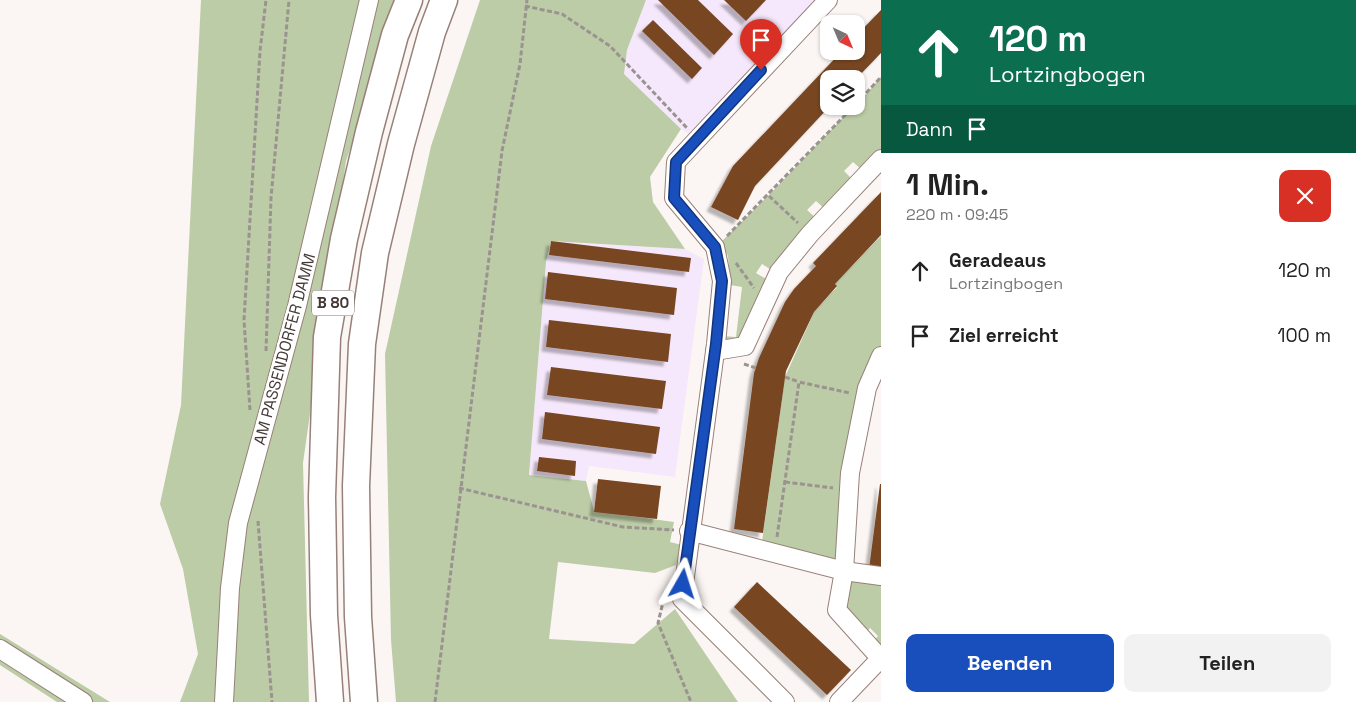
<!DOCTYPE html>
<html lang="de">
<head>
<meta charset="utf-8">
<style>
	:root { --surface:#fff; --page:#f2f2f2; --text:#222; --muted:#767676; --accent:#194fbc }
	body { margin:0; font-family:"Space Grotesk",sans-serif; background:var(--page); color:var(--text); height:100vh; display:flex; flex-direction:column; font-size:19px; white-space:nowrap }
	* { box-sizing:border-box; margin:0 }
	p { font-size:16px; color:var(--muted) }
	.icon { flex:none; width:28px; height:28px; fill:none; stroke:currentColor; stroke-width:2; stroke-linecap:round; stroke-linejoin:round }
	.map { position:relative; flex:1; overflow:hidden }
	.sheet { display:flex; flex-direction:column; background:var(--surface); width:475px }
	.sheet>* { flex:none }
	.guide { background:#0b6e4f; color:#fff; overflow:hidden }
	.needle { width:32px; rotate:136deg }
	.tools { position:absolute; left:820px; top:15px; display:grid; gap:10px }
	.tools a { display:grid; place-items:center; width:45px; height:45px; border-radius:10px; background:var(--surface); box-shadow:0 1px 4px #0004; font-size:25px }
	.pin { position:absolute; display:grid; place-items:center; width:42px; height:42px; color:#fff; margin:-51px -21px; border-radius:50% 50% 50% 0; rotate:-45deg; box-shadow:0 0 5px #0007 }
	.pin .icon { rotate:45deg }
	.me { position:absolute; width:55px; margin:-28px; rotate:6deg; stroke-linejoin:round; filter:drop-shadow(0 0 4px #0008) }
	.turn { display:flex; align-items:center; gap:18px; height:105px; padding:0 25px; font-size:22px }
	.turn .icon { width:65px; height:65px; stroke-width:2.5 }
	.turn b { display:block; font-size:35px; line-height:42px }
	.then { display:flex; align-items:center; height:48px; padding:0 25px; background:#0003; gap:10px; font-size:19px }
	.round { display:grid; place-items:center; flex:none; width:52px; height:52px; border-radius:10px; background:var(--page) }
	.overview { display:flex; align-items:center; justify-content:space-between; height:85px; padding:0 25px }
	h1 { font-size:30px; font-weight:800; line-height:38px }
	.action { display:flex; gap:10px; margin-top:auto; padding:10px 25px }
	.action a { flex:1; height:58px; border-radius:10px; background:var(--accent); color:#fff; font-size:20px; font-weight:800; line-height:58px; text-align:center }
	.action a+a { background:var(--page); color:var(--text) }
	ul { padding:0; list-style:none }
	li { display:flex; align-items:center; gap:15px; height:65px; padding:0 25px }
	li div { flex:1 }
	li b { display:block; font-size:19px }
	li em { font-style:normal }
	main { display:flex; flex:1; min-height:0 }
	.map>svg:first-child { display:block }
</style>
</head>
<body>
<main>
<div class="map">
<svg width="881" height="702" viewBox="0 0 881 702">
	<defs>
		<filter id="shadow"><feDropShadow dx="-4.5" dy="4.5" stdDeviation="1" flood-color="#0004"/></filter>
	</defs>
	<rect width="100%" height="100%" fill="#fbf6f4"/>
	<!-- industrial -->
	<g fill="#f6e8fc">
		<polygon points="646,0 828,0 696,138 681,129 624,74 627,50"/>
		<polygon points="551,241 685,249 704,259 675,477 589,466 586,481 529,475 546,262"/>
	</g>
	<!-- green -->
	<g fill="#bccca6">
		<polygon points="201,0 402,0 346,161 303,463 309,702 180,702 198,654 183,569 160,504 181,405"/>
		<polygon points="480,0 646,0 627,50 624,74 681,129 650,177 653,202 685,249 551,241 546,262 529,475 586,481 594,511 674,522 670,542 682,545 676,565 655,573 558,562 549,639 634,644 675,609 738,702 396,702 391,640 385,354 431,146"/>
		<polygon points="881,77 881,152 863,171 853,162 844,171 854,181 826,210 816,201 807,210 817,219 773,271 762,264 756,273 768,280 738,341 725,342 722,336 736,337 742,287 730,285 728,256 721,242 770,194 854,106 856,106"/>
		<polygon points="881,236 881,356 867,388 844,571 761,549 785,377 814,312 837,287 835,284"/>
		<polygon points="851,579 881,580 881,653 871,644 878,636 870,628 863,636 845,613"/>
		<polygon points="0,634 110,702 57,702 0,665"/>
	</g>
	<!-- building -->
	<g fill="#784623" filter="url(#shadow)">
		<polygon points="658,0 698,0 733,34 714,55"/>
		<polygon points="724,0 766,0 746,21"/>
		<polygon points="881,10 881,53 856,79 829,79 830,106 755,186 738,220 711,207 733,166 842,51 856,51 856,36"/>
		<polygon points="653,20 702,68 692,79 642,31"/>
		<polygon points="881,192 881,235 835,284 837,286 814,312 786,371 763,533 734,529 754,373 759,358 785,302 794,289 816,266 813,263"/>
		<polygon points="551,241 691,258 689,272 549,255"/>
		<polygon points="548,272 677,288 674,315 545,299"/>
		<polygon points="549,320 671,334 668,362 546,347"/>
		<polygon points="551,367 666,381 662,409 547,395"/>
		<polygon points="545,412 660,427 656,454 542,439"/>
		<polygon points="539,457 576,461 575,476 537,471"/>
		<polygon points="598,479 661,486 657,519 594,512"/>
		<polygon points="880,484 881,484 881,571 869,569"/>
		<polygon points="757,582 851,670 827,695 734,607"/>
	</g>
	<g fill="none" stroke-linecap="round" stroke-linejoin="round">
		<!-- minor casing -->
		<g stroke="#978078" stroke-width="20">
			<g id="minor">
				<polyline points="715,351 745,346 779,272 810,234 881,159"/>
				<polyline points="881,356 867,388 850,473 844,571 837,610 881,659"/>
				<polyline points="689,531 844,571 881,576"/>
				<polyline points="0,649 83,702"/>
				<polyline points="224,702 230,588 238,523 297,306 369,0"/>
				<polyline points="785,702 682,599 716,344 722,281 715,247 674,198 676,162 828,0"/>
				<polyline points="839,702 880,659"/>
			</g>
		</g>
		<!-- highway casing -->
		<g stroke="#978078" stroke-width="29">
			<g id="highway">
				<polyline points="330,702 324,615 322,497 327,337 344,239 369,132 395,35 409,0"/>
				<polyline points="364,702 358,617 356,486 362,344 375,253 401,144 432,32 444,0"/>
			</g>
		</g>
		<!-- path -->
		<g stroke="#9a9390" stroke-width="3" stroke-dasharray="5 2.5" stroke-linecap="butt">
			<polyline points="525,6 562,14 610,46 687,128"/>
			<polyline points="856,104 881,77"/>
			<polyline points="769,196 798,223"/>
			<polyline points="727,236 854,106"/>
			<polyline points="736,263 754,288"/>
			<polyline points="266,351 271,198 289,0"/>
			<polyline points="744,364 756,368"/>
			<polyline points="785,377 799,382"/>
			<polyline points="250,410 244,320 260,51 266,0"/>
			<polyline points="785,482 833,488"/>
			<polyline points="459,488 623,527 674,530"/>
			<polyline points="258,521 272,702"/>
			<polyline points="777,537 799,382 850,393"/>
			<polyline points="664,598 658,623 691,702"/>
			<polyline points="435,702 502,151 520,64 527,0"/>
		</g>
		<!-- minor -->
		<use href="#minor" stroke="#fff" stroke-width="18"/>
		<!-- highway -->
		<use href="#highway" stroke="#fff" stroke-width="26"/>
	</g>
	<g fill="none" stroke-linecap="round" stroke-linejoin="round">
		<!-- route casing -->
		<g stroke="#10337a" stroke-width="12">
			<polyline id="route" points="683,584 716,344 722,281 715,247 674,198 676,162 761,70"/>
		</g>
		<!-- route -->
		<use href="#route" stroke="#194fbc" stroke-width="9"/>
	</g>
	<g text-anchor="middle" stroke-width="5" stroke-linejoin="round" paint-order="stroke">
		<!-- shield labels -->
		<rect fill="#fff" stroke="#7b7472" stroke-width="1" x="312" y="290.5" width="42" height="25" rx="4"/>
		<g font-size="15" font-weight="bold" fill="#423835">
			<text x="333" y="308">B 80</text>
		</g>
		<!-- street labels -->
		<g font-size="16" fill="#423835" stroke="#fff">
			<text transform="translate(284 349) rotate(-75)" y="6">AM PASSENDORFER DAMM</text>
		</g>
	</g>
</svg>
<div class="tools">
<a><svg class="needle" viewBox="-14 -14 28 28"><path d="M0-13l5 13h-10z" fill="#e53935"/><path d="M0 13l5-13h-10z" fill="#767676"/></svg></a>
<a><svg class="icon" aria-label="layers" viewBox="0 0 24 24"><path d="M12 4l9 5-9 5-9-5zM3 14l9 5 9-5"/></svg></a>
</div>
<div class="pin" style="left:761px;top:70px;background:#d93025"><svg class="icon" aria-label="arrive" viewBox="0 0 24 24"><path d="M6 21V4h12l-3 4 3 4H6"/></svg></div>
<svg class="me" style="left:683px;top:584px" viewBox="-20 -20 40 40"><path d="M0-17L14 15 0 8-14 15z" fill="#194fbc" stroke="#fff" stroke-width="4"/></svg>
</div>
<section class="sheet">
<div class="guide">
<div class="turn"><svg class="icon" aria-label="ahead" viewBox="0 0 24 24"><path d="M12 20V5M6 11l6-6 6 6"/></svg><div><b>120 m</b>Lortzingbogen</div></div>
<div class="then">Dann<svg class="icon" aria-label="arrive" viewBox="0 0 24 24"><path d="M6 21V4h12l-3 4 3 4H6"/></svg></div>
</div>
<div class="overview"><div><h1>1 Min.</h1><p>220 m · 09:45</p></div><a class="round" style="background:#d93025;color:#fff"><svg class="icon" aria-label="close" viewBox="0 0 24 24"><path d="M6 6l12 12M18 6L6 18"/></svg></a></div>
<ul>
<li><svg class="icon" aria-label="ahead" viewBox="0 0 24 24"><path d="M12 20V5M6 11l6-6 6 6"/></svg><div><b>Geradeaus</b><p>Lortzingbogen</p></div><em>120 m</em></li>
<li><svg class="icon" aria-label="arrive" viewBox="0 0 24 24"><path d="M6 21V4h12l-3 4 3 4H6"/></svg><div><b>Ziel erreicht</b></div><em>100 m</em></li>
</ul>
<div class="action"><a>Beenden</a><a>Teilen</a></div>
</section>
</main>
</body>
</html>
